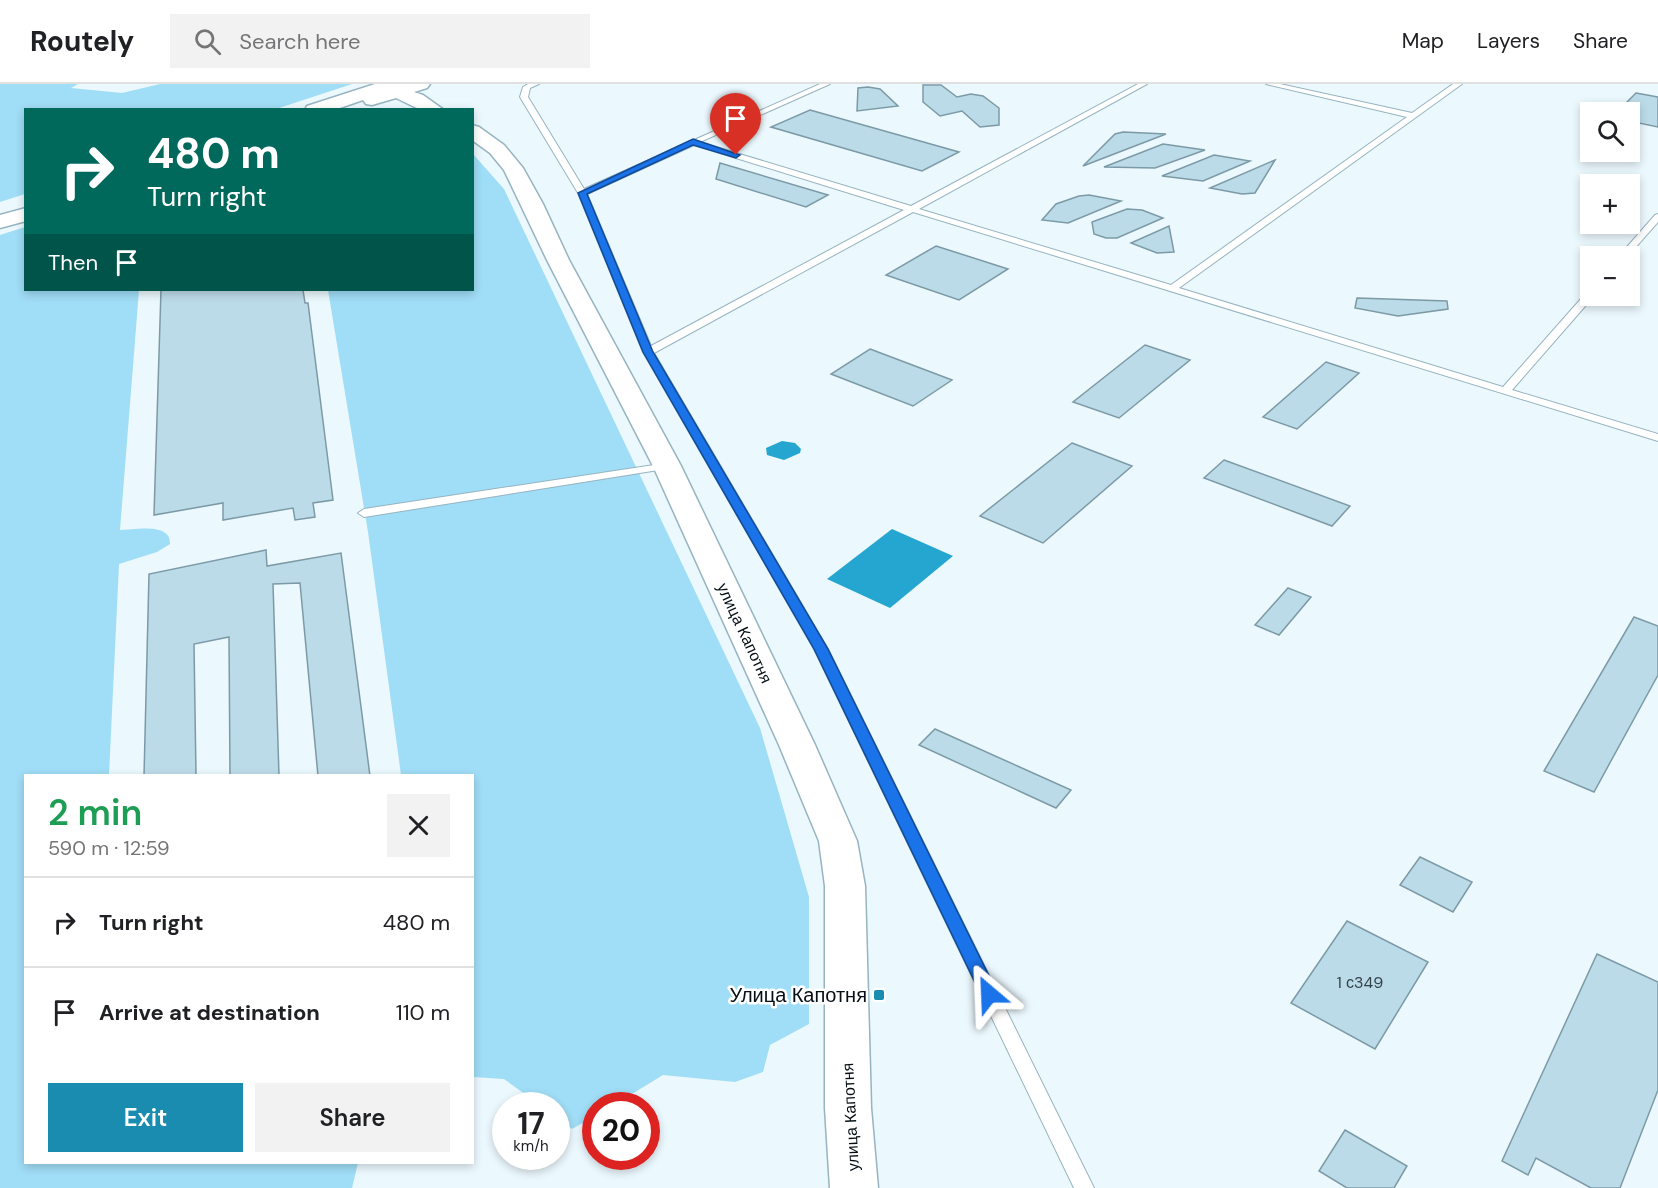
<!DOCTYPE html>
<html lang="en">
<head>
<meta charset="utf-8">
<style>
	:root { --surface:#fff; --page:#f2f2f2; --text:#202124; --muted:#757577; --line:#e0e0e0; --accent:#198cb0 }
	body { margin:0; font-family:"DM Sans",sans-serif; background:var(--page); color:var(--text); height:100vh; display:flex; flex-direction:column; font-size:22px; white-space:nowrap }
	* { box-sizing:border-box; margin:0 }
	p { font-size:20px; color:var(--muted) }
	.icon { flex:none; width:33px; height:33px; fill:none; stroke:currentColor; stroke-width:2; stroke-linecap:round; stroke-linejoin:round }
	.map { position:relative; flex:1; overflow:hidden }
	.panel { position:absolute; left:24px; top:690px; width:450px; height:390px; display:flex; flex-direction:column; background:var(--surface); border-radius:0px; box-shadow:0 3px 9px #0003 }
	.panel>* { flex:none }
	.hud { position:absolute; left:24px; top:24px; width:450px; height:183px; border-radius:0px; box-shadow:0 3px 9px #0003; background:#00695c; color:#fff; overflow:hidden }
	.fabs { position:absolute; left:1580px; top:18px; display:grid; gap:12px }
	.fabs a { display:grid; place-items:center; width:60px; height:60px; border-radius:0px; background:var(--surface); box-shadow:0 3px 9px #0003; font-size:30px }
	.speed { position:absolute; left:492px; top:1008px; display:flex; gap:12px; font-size:30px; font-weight:700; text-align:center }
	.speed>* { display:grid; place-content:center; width:78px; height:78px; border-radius:50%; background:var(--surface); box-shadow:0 3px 9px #0003; line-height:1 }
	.speed small { font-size:15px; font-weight:400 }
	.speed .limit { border:9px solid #d22; background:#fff; color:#111 }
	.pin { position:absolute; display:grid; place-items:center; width:51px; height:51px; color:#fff; margin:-62px -26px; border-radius:50% 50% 50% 0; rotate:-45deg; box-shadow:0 0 6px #0007 }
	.pin .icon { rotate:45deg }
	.me { position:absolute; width:66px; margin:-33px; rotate:334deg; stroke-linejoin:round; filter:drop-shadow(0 0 4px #0008) }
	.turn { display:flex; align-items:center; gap:21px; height:126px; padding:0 24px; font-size:27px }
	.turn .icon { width:78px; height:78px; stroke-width:2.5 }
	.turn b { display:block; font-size:42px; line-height:51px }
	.then { display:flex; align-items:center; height:57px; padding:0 24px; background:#0003; gap:12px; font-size:22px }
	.round { display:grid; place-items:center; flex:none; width:63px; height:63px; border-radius:0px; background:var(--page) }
	.head { display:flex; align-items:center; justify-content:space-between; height:102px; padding:0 24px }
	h1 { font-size:36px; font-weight:600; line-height:45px; color:#1e9e55 }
	.action { display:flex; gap:12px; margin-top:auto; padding:12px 24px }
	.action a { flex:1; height:69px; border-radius:0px; background:var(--accent); color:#fff; font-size:24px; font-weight:600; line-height:69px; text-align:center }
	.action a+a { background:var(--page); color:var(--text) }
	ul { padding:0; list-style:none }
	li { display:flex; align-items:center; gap:18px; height:90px; padding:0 24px; border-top:2px solid var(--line) }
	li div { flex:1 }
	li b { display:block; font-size:22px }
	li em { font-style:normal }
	header { display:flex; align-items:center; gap:36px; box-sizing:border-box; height:84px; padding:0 30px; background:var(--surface); border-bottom:2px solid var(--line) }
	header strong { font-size:28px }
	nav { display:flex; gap:33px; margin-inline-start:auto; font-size:21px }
	.search { width:420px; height:54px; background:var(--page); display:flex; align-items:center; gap:15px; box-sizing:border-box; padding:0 21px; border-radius:0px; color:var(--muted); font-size:22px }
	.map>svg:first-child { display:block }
</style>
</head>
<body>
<header>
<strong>Routely</strong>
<div class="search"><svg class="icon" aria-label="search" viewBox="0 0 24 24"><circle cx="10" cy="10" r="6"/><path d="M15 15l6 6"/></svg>Search here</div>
<nav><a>Map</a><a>Layers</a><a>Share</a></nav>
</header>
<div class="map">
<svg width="1658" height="1104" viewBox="0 0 1658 1104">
	<rect width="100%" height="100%" fill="#ebf8fd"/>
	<!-- green -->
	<g fill="#a0ddf6">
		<polygon points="0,0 78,0 71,4 122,9 160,0 352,0 276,25 26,26 25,110 0,118"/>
		<polygon points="473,70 504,105 760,644 809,813 809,940 770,961 763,988 735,998 663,991 614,1021 596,1022 595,1032 572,1045 557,1033 556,1022 540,1021 504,995 473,993 472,692 401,691 368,448 328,206 472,206"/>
		<path d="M25,143L26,206H139L120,446C134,446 171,438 170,460L157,468L119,480L109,691L26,692V1078L358,1079L352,1104H0V151Z"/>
	</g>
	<!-- water -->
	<g fill="#25a6d0">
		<polygon points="782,357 795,359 801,365 800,369 784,376 767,371 766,364"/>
		<polygon points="892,445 953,472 890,524 827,495"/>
	</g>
	<!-- building -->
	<g fill="#bcdbe9" stroke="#7c9aa6" stroke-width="1.5">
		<polygon points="923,1 941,1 957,13 971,10 983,12 999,24 999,41 980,43 962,27 940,32 923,18"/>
		<polygon points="868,3 880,5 898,22 857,27 858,4"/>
		<polygon points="1636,9 1658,13 1658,43 1629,37 1629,28 1617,28"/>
		<polygon points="810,26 959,68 922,87 771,43"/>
		<polygon points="1123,48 1166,50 1083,82 1115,50"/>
		<polygon points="1163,60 1205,66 1155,84 1104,83"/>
		<polygon points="1214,71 1250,77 1203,97 1162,92"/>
		<polygon points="1275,76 1255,109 1242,110 1210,104"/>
		<polygon points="720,79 828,111 806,123 716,95"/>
		<polygon points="1089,111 1121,117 1068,139 1042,136 1056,120 1079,112"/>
		<polygon points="1127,125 1142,126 1163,134 1117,154 1106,154 1094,150 1092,138"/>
		<polygon points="1169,142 1174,168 1157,169 1131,159"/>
		<polygon points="936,162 1008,185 959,216 886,191"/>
		<polygon points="161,206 303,206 305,219 308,219 333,416 313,419 315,433 295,436 293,424 223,436 223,419 154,431"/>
		<polygon points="1357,214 1447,217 1448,225 1398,232 1355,224"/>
		<polygon points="1145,261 1190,276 1119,334 1073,318"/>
		<polygon points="870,265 952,296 913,322 831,290"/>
		<polygon points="1326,278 1359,289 1297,345 1263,333"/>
		<polygon points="1072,359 1132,382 1043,459 980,432"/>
		<polygon points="1224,376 1350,422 1332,442 1204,394"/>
		<polygon points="266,466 267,482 341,469 370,692 318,692 300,499 273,500 279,692 230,692 229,553 194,560 196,692 144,692 149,490"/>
		<polygon points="1288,504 1311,513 1279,551 1255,541"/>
		<polygon points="1634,533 1658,542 1658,591 1594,708 1544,687"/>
		<polygon points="935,645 1071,706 1056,724 919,661"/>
		<polygon points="1420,773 1472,798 1453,828 1400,801"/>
		<polygon points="1347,837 1428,878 1375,965 1291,919"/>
		<polygon points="1597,870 1658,898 1658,1006 1620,1104 1591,1104 1536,1074 1528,1091 1502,1077"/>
		<polygon points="1345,1046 1407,1082 1394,1104 1347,1104 1319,1087"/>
	</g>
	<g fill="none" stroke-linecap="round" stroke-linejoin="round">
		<!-- lane casing -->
		<g stroke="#96b4c1" stroke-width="2">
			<g id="lane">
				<path d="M528,0H539L530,4L528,13L584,105L820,0H830L700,58L911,122L1138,0H1147L919,125L1171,201L1407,33L1266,0H1280L1412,29L1453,0H1462L1179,204L1503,303L1587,208L1590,207V212H1594L1512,306L1658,350V357L913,128L654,269L828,565L1094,1104H1074L814,565L643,268L578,109L520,13L523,3ZM694,61L904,126L651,262L587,110Z"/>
				<polygon points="1658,130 1658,138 1628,172 1619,172 1655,131"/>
				<polygon points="667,379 673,382 671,384 364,433 358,429 364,425"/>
			</g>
		</g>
		<!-- secondary casing -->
		<g stroke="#96b4c1" stroke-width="3">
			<g id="secondary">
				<polygon points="375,0 430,0 427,4 414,8 423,11 444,26 421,26 396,14 372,21 366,20 363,16 334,26 305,26 307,22"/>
				<polygon points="472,41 479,43 504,61 523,84 543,120 569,176 681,382 815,661 857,757 865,802 871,1024 878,1104 830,1104 825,1024 825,802 819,757 779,661 653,382 547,176 504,86 490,69 472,56"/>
				<polygon points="26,124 26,137 0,144 0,131"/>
			</g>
		</g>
		<!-- lane -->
		<use href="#lane" fill="#fff" fill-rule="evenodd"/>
		<!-- secondary -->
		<use href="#secondary" fill="#fff" fill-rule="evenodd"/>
	</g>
	<!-- route -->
	<polygon fill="#1a73e8" stroke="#114b97" stroke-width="1.5" points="693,55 740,71 736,74 693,61 587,110 653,268 828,565 998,910 996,915 989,917 983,915 814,565 643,268 578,109"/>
	<!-- markers -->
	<rect fill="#198cb0" stroke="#fff" stroke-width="2" x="873" y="905" width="12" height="12" rx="3"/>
	<g text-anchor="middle" stroke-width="5" stroke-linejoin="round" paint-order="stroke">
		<!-- street labels -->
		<g font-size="16" fill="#050f14" stroke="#fff">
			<text transform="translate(745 549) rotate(65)" y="6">улица Капотня</text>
			<text transform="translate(850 1033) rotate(-93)" y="6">улица Капотня</text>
		</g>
		<!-- near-number labels -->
		<g font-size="16" fill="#334249">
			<text x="1360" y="904">1 с349</text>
		</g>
		<!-- near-poi labels -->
		<g font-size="20" fill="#050f14" stroke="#fff" text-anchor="end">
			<text x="867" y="918">Улица Капотня</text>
		</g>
	</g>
</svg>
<div class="fabs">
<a><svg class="icon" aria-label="search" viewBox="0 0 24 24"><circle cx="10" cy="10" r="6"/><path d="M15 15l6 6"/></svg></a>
<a>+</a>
<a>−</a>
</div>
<div class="speed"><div>17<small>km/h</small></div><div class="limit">20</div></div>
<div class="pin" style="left:736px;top:71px;background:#d93025"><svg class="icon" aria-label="arrive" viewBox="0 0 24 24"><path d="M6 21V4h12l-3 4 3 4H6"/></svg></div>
<svg class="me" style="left:989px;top:910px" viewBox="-20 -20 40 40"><path d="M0-17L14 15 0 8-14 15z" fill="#1a73e8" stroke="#fff" stroke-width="4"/></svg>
<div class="hud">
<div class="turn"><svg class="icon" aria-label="right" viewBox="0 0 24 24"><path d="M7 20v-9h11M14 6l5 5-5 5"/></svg><div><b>480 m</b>Turn right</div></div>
<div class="then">Then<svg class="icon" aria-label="arrive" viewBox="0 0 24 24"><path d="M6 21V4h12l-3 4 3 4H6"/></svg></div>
</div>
<section class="panel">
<div class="head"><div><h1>2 min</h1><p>590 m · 12:59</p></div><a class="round"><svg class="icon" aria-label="close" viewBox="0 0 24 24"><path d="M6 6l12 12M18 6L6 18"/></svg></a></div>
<ul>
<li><svg class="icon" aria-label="right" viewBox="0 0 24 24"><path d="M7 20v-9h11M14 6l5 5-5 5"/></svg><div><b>Turn right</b></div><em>480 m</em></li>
<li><svg class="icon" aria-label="arrive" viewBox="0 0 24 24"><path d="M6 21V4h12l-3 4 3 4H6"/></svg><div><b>Arrive at destination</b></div><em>110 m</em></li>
</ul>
<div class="action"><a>Exit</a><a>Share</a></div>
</section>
</div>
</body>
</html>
